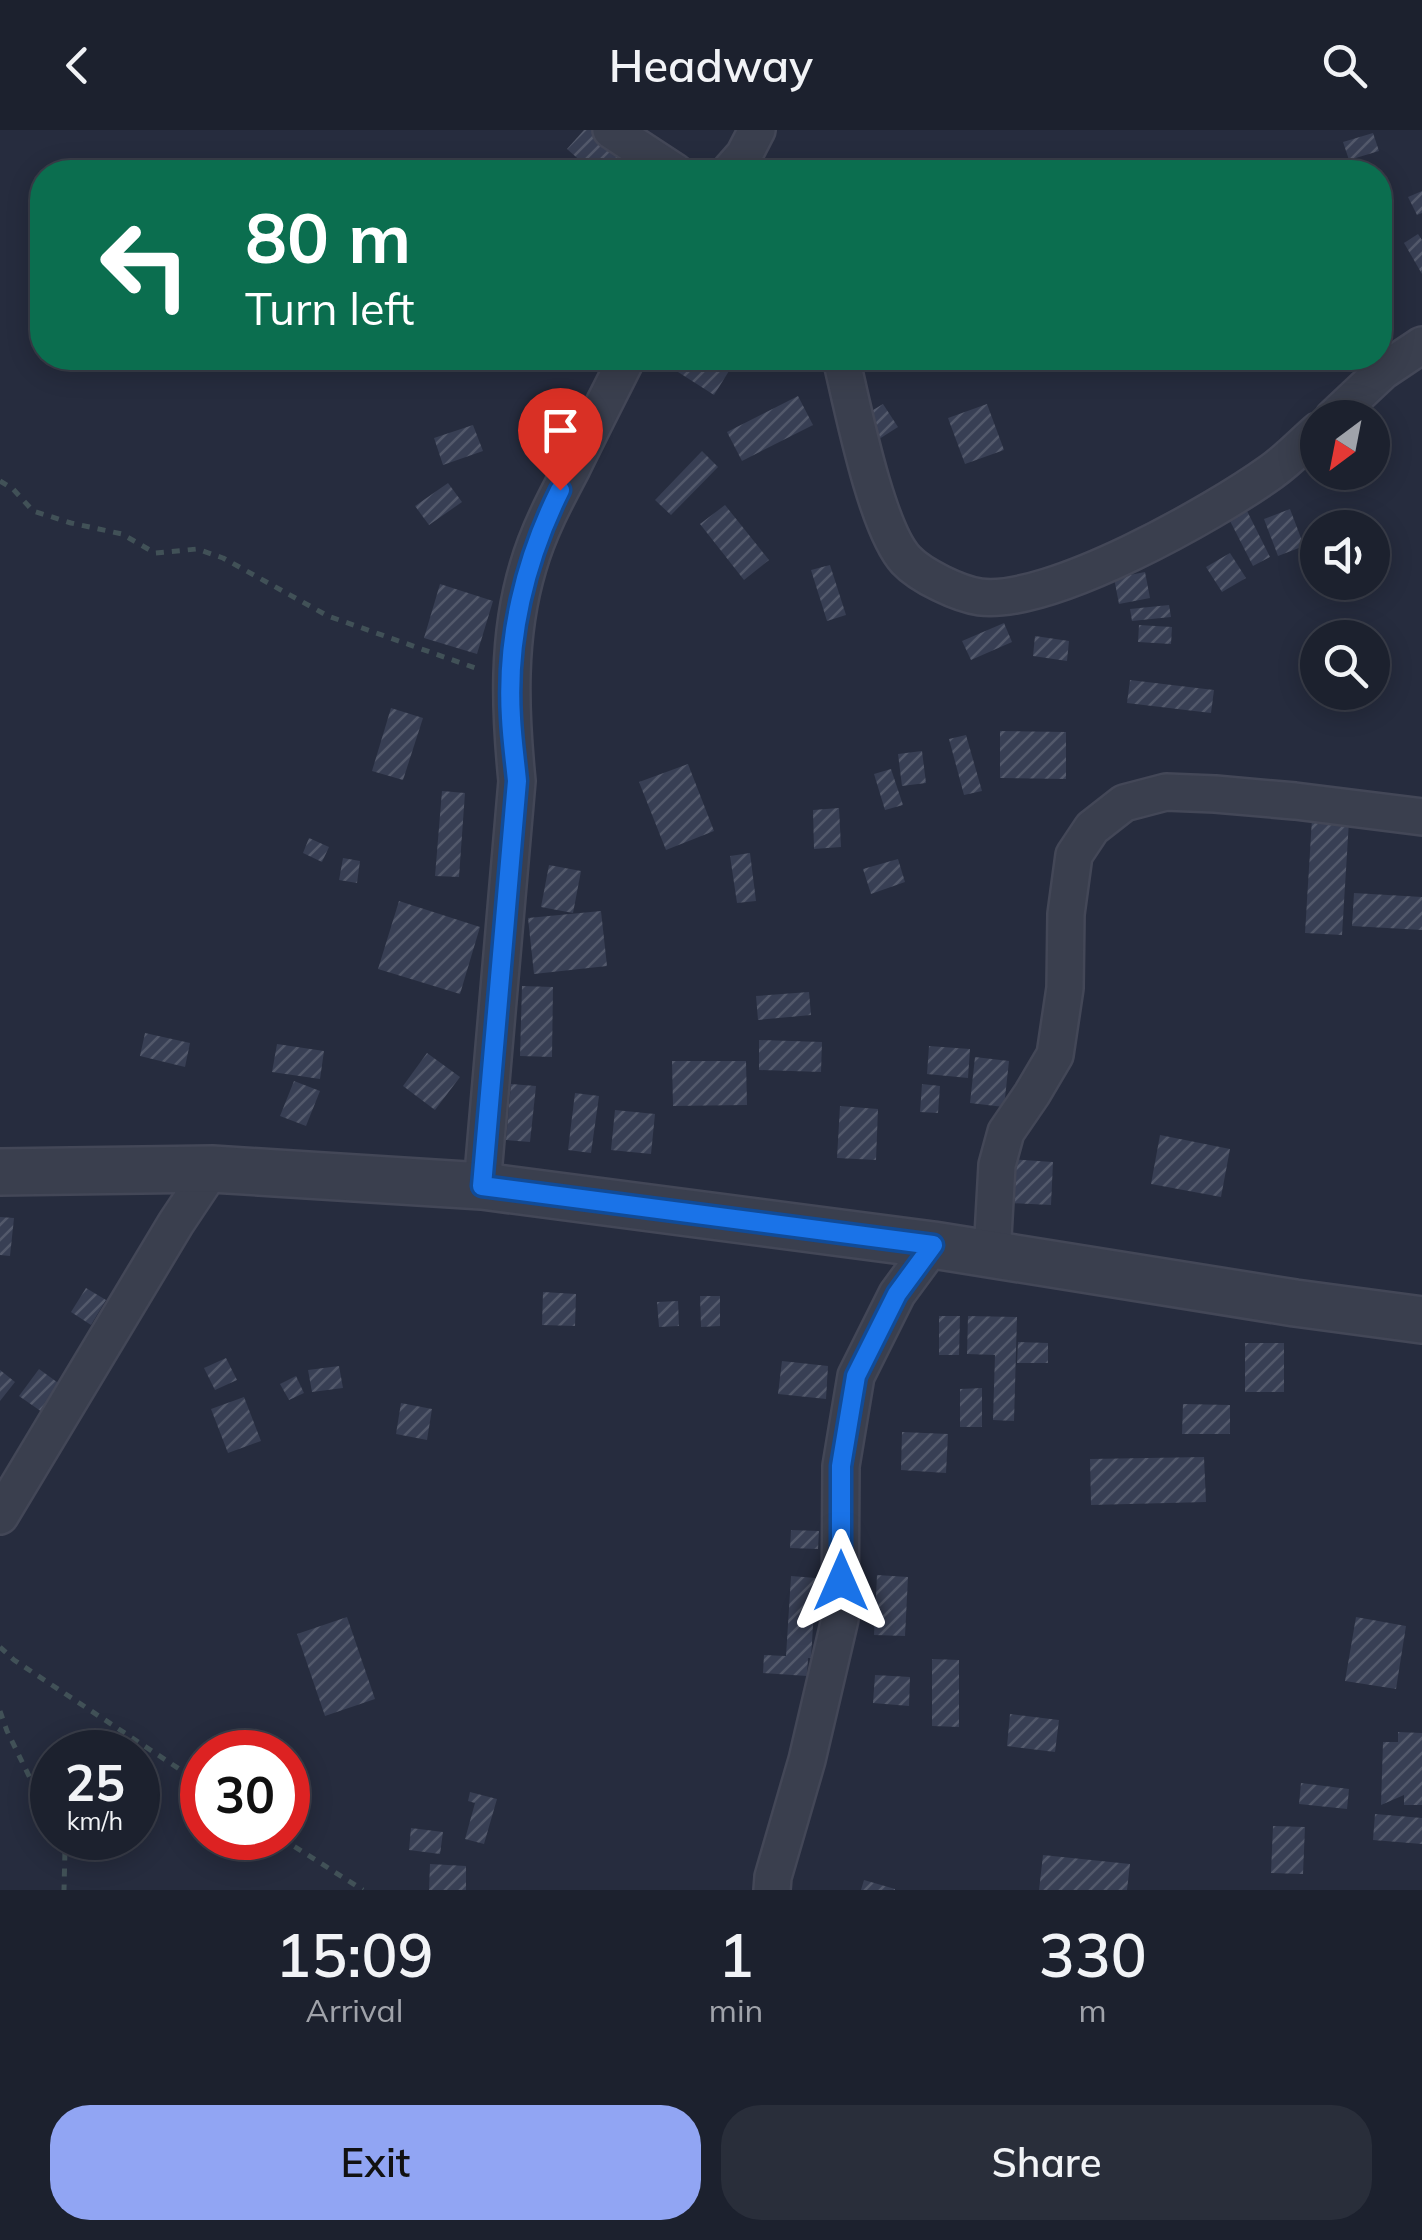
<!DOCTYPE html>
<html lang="en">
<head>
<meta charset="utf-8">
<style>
	:root { --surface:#1c212e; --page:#292e3a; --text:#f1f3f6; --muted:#a0a3aa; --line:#3a3e4a; --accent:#91a5f3 }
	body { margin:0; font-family:Mulish,sans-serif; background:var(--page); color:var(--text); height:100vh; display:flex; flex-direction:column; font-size:38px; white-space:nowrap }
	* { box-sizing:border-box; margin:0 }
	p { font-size:32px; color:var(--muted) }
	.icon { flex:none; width:55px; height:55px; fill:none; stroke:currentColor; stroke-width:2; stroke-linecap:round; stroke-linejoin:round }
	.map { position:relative; height:1760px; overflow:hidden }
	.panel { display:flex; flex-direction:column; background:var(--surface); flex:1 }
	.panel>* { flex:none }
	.guide { position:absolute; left:30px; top:30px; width:1362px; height:210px; border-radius:40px; box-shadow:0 5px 25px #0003,0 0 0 2px var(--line); background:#0b6e4f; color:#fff; overflow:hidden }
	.needle { width:65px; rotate:212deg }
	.fabs { position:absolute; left:1300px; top:270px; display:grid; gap:20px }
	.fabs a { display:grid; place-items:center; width:90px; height:90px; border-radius:50%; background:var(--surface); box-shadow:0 5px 25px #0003,0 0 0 2px var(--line); font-size:50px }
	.speed { position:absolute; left:30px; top:1600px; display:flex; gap:20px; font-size:50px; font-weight:700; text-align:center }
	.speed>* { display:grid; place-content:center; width:130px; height:130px; border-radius:50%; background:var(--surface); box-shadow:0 5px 25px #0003,0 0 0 2px var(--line); line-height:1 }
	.speed small { font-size:25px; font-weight:400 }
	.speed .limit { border:15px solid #d22; background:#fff; color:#111 }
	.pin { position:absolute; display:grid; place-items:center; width:85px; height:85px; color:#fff; margin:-102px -42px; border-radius:50% 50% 50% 0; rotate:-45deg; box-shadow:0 0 10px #0007 }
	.pin .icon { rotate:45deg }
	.me { position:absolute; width:110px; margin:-55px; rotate:0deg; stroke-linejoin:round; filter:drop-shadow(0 0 8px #0008) }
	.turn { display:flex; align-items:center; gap:35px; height:210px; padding:0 50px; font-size:45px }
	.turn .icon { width:130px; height:130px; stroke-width:2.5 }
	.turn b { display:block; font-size:70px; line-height:85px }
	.eta { display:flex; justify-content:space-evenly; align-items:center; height:170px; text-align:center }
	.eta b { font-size:60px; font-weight:600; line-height:70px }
	.primary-button { display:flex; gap:20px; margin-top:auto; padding:20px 50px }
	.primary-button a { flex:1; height:115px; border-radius:40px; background:var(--accent); color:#111; font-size:40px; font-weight:600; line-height:115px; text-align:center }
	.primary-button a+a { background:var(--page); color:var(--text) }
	header { display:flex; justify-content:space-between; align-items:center; height:130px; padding:0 50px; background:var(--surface); font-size:45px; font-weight:600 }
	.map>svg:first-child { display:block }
</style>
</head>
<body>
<header><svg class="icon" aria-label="back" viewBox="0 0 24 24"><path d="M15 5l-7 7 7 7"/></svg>Headway<svg class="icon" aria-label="search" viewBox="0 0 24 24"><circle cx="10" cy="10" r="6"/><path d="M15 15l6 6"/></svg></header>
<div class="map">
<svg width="1422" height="1760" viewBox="0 0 1422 1760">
	<defs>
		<pattern id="building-hatch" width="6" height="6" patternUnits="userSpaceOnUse" patternTransform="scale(2.5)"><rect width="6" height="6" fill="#383f54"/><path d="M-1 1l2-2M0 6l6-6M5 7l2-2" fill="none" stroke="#53596b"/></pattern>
	</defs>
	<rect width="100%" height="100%" fill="#262c3e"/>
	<!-- building -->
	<g fill="url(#building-hatch)">
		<polygon points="584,0 609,0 655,42 593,42 567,19"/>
		<polygon points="1373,3 1379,21 1349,30 1343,12"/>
		<polygon points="478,30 488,42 462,42"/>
		<polygon points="1422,61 1422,83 1417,85 1408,67"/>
		<polygon points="1418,104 1422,110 1422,144 1404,113"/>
		<polygon points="517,228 542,228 530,240"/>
		<polygon points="687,228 726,228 734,233 714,265 678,242"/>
		<polygon points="798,266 813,295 742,331 727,302"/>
		<polygon points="883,274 898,297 876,311 860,288"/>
		<polygon points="987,274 1004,320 965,334 948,288"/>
		<polygon points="473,295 483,321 443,335 434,308"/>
		<polygon points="702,321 718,337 671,385 655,370"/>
		<polygon points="448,353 462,372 429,395 415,376"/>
		<polygon points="725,375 769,430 744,450 700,394"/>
		<polygon points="1245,377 1270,427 1253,436 1227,385"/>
		<polygon points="1290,379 1304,416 1278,426 1264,389"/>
		<polygon points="1230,423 1246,448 1222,462 1206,437"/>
		<polygon points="830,435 846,485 827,491 811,440"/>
		<polygon points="1145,442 1150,468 1119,474 1114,448"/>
		<polygon points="440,454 493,471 477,524 424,508"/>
		<polygon points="1169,475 1171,487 1132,491 1130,479"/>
		<polygon points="1004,493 1012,512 971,530 962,511"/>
		<polygon points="1139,495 1172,497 1171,514 1138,512"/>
		<polygon points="1035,506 1069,511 1067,531 1033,526"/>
		<polygon points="1130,550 1214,560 1211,583 1127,573"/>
		<polygon points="391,578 423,588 403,650 372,641"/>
		<polygon points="1000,601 1066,602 1066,649 1000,648"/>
		<polygon points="966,605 982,661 964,665 949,609"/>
		<polygon points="922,621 926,653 902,656 898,624"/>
		<polygon points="688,634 714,701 666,720 639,652"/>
		<polygon points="891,639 903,675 885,680 874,644"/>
		<polygon points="442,661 465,663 459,747 435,746"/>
		<polygon points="839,678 841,717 814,719 813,680"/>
		<polygon points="1312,689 1349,691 1342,805 1305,803"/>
		<polygon points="309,708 329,717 322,732 303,723"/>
		<polygon points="750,723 756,771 737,773 730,726"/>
		<polygon points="343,728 360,731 357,753 339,750"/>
		<polygon points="898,729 905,752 871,764 863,739"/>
		<polygon points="549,735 581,741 573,783 541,777"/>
		<polygon points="1354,763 1422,767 1422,800 1352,796"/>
		<polygon points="399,771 480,797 460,864 378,839"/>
		<polygon points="601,781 607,836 534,844 528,788"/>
		<polygon points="522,856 553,857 552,927 520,926"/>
		<polygon points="809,862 811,885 758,890 756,866"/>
		<polygon points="145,903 190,913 185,937 140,926"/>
		<polygon points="759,910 822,912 821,942 759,940"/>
		<polygon points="277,914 324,921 320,949 272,942"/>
		<polygon points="929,916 970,919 968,948 927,944"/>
		<polygon points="427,923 460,947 435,980 403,956"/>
		<polygon points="975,927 1009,931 1004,977 970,973"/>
		<polygon points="672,931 746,931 747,975 673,976"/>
		<polygon points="294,951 320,961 306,996 280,986"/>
		<polygon points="511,954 536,956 530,1012 506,1010"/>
		<polygon points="922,954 940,956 938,983 920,982"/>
		<polygon points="575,963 599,966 591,1023 568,1020"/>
		<polygon points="840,976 878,979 876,1030 837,1028"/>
		<polygon points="615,980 655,984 651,1024 611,1020"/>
		<polygon points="1160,1005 1230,1019 1221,1067 1151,1054"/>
		<polygon points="1010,1029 1053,1032 1051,1075 1008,1073"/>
		<polygon points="0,1087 14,1088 10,1126 0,1125"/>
		<polygon points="86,1158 106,1170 91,1195 71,1182"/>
		<polygon points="543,1162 576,1164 575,1196 542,1195"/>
		<polygon points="700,1166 720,1166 720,1196 701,1197"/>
		<polygon points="678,1171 679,1196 659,1197 657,1172"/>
		<polygon points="939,1186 960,1186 959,1225 939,1225"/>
		<polygon points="968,1186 1017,1187 1014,1291 993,1290 995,1225 967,1224"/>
		<polygon points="1018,1212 1048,1213 1048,1233 1017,1233"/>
		<rect x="1245" y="1213" width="39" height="49"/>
		<polygon points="226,1228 237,1250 215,1260 204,1238"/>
		<polygon points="782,1231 828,1236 826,1269 778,1264"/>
		<polygon points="339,1236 343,1258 312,1262 308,1240"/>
		<polygon points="39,1239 61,1255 42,1282 19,1266"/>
		<polygon points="0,1240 15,1252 0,1271"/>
		<polygon points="296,1246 304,1263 289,1270 280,1254"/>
		<polygon points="982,1258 982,1297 960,1297 960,1259"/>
		<polygon points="244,1267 261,1311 228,1323 211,1279"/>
		<polygon points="401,1273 432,1279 427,1310 396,1304"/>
		<polygon points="1183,1274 1230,1275 1230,1304 1182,1304"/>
		<polygon points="902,1302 948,1304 946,1343 901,1340"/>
		<polygon points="1204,1327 1206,1372 1091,1375 1090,1329"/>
		<polygon points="791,1400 819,1401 818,1419 790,1418"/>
		<polygon points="877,1445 908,1447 905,1506 874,1505"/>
		<polygon points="791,1446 816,1448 811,1528 808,1528 807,1546 763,1543 764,1525 786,1526"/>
		<polygon points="347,1487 375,1569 325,1586 297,1504"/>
		<polygon points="1356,1487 1406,1496 1396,1559 1345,1551"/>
		<polygon points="932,1529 959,1530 959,1597 932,1596"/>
		<polygon points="875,1545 910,1547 909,1576 873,1573"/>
		<polygon points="1010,1584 1059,1590 1055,1622 1007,1616"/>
		<polygon points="1398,1602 1422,1603 1422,1675 1404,1675 1404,1665 1381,1675 1383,1612 1398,1612"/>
		<polygon points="1301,1653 1349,1659 1347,1679 1299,1674"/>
		<polygon points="470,1662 497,1669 484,1714 465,1709 475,1673 468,1671"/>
		<polygon points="1375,1684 1422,1688 1422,1714 1373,1710"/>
		<polygon points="1273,1696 1305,1697 1303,1744 1271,1743"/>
		<polygon points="411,1698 443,1702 440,1724 409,1720"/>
		<polygon points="1043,1725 1130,1734 1127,1760 1039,1760"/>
		<polygon points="430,1734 466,1736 466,1760 429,1760"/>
		<polygon points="864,1750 895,1759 895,1760 861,1760"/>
	</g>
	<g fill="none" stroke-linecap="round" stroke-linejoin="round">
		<!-- minor casing -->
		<g stroke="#434757" stroke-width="40">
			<g id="minor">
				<polyline points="611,0 675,42"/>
				<polyline points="729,42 744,25 757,0"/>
				<path d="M841,228C852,274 876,398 906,430C921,446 959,464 980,467C1050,476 1214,383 1271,342C1288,330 1302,315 1318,301"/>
				<polyline points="1333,288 1383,241 1422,215"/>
				<path d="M482,1056L517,651C510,580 507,507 528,437C538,402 555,370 572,338C590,301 609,264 627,228"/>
				<polyline points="992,1124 997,1035 1006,1002 1032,964 1055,925 1065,858 1066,784 1074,725 1092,698 1124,673 1166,662 1215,664 1295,671 1422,687"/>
				<polyline points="0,1386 176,1093 212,1039"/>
				<polyline points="772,1760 773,1747 807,1630 840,1489 841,1336 856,1246 897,1164 933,1115"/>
			</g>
		</g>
		<!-- tertiary casing -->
		<g stroke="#434757" stroke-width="50">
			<polyline id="tertiary" points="0,1042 212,1039 482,1056 933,1115 1295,1173 1422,1190"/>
		</g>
		<!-- path -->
		<g stroke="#415157" stroke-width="5" stroke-dasharray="8 8" stroke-linecap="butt">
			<polyline points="0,351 13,359 33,381 71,393 122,404 155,423 197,419 223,428 328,486 481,540"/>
			<polyline points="0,1517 14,1530 202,1654"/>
			<polyline points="0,1581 7,1601 52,1693"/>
			<polyline points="59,1708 65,1719 64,1760"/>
			<polyline points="281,1708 363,1760"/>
		</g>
		<!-- minor -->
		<use href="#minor" stroke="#3a3f4e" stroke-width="35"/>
		<!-- tertiary -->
		<use href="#tertiary" stroke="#3a3f4e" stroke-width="45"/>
	</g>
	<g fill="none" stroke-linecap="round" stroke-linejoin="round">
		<!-- route casing -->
		<g stroke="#114b97" stroke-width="25">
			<path id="route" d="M560,360C525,430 506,509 511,588C512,609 515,630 517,651L482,1056L933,1115L897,1164L856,1246L841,1336V1451"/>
		</g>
		<!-- route -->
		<use href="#route" stroke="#1a73e8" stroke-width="18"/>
	</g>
</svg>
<div class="fabs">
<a><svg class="needle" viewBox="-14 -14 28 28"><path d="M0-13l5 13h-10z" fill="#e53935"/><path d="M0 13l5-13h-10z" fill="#a0a3aa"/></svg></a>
<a><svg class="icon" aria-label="sound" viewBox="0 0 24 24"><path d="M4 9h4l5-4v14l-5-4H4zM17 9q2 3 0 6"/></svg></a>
<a><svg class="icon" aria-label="search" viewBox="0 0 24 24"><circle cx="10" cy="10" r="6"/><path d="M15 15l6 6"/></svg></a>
</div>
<div class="speed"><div>25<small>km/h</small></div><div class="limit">30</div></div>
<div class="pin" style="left:560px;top:360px;background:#d93025"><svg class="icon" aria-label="arrive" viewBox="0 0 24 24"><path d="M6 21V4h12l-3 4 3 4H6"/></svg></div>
<svg class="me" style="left:841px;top:1451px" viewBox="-20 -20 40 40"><path d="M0-17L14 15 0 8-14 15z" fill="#1a73e8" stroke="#fff" stroke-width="4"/></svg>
<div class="guide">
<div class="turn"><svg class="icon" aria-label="left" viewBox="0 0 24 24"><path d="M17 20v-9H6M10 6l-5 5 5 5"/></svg><div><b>80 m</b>Turn left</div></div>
</div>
</div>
<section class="panel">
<div class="eta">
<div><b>15:09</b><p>Arrival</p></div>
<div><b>1</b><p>min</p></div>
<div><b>330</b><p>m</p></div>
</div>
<div class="primary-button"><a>Exit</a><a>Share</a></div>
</section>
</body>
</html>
